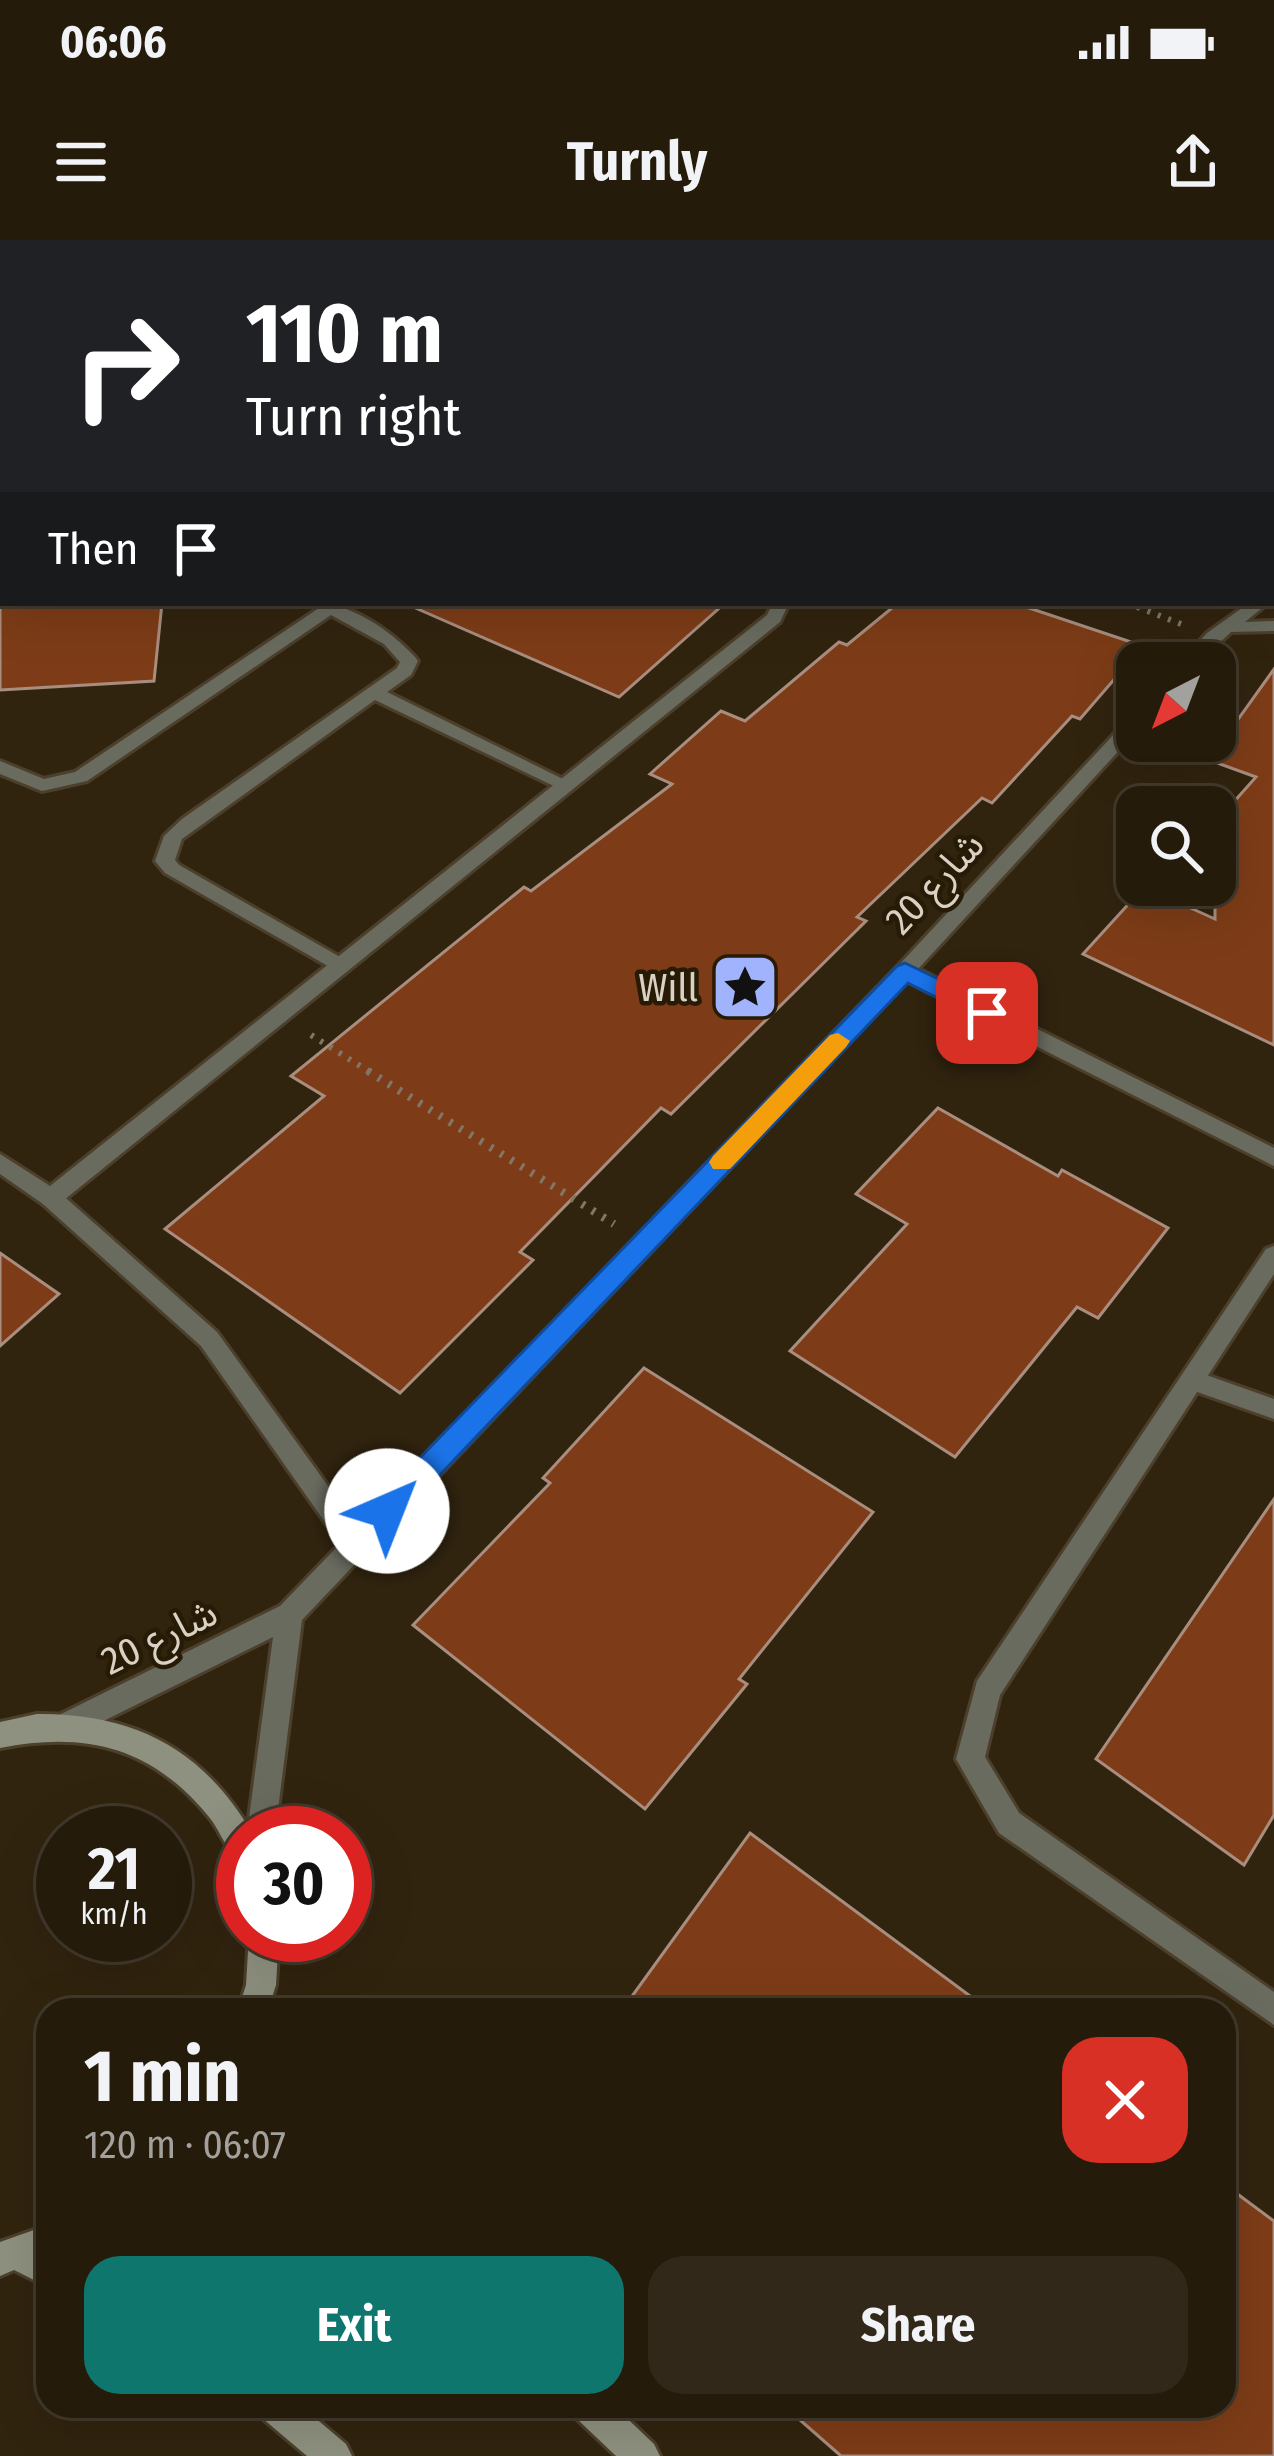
<!DOCTYPE html>
<html lang="en">
<head>
<meta charset="utf-8">
<style>
	:root { --surface:#251b0b; --page:#312819; --text:#f1f3f6; --muted:#a3a19d; --line:#42392c; --accent:#0f766e }
	body { margin:0; font-family:"Fira Sans Condensed","Noto Sans Arabic",sans-serif; background:var(--page); color:var(--text); height:100vh; display:flex; flex-direction:column; font-size:45px; white-space:nowrap }
	* { box-sizing:border-box; margin:0 }
	p { font-size:39px; color:var(--muted) }
	.icon { flex:none; width:66px; height:66px; fill:none; stroke:currentColor; stroke-width:2; stroke-linecap:round; stroke-linejoin:round }
	.map { position:relative; flex:1; overflow:hidden }
	.drawer { position:absolute; left:36px; top:1758px; width:1200px; height:420px; display:flex; flex-direction:column; background:var(--surface); border-radius:36px; box-shadow:0 12px 48px #0002,0 0 0 3px var(--line) }
	.drawer>* { flex:none }
	.guide { position:absolute; left:0px; top:0px; width:1275px; height:366px; box-shadow:0 12px 48px #0002,0 0 0 3px var(--line); background:#202124; color:#fff; overflow:hidden }
	.needle { width:78px; rotate:222deg }
	.controls { position:absolute; left:1116px; top:402px; display:grid; gap:24px }
	.controls a { display:grid; place-items:center; width:120px; height:120px; border-radius:24px; background:var(--surface); box-shadow:0 12px 48px #0002,0 0 0 3px var(--line); font-size:60px }
	.speed { position:absolute; left:36px; top:1566px; display:flex; gap:24px; font-size:60px; font-weight:700; text-align:center }
	.speed>* { display:grid; place-content:center; width:156px; height:156px; border-radius:50%; background:var(--surface); box-shadow:0 12px 48px #0002,0 0 0 3px var(--line); line-height:1 }
	.speed small { font-size:30px; font-weight:400 }
	.speed .limit { border:18px solid #d22; background:#fff; color:#111 }
	.pin { position:absolute; display:grid; place-items:center; width:102px; height:102px; color:#fff; margin:-51px; border-radius:24px; box-shadow:0 6px 18px #0006 }
	.me { position:absolute; width:132px; margin:-66px; rotate:44deg; stroke-linejoin:round; filter:drop-shadow(0 0 9px #0008) }
	.turn { display:flex; align-items:center; gap:42px; height:252px; padding:0 48px; font-size:54px }
	.turn .icon { width:156px; height:156px; stroke-width:2.5 }
	.turn b { display:block; font-size:84px; line-height:102px }
	.then { display:flex; align-items:center; height:114px; padding:0 48px; background:#0003; gap:24px; font-size:45px }
	.round { display:grid; place-items:center; flex:none; width:126px; height:126px; border-radius:36px; background:var(--page) }
	.summary { display:flex; align-items:center; justify-content:space-between; height:204px; padding:0 48px }
	h1 { font-size:72px; font-weight:700; line-height:90px }
	.button { display:flex; gap:24px; margin-top:auto; padding:24px 48px }
	.button a { flex:1; height:138px; border-radius:36px; background:var(--accent); color:#fff; font-size:48px; font-weight:700; line-height:138px; text-align:center }
	.button a+a { background:var(--page); color:var(--text) }
	.status { display:flex; justify-content:space-between; align-items:center; height:84px; padding:0 60px; background:var(--surface); direction:ltr }
	.status svg { height:33px; fill:currentColor }
	header { display:flex; justify-content:space-between; align-items:center; height:156px; padding:0 48px; background:var(--surface); font-size:54px; font-weight:700 }
	.map>svg:first-child { display:block }
</style>
</head>
<body>
<div class="status"><b>06:06</b><svg viewBox="0 0 49 12"><path d="M0 12V9h3v3zM5 12V6h3v6zM10 12V3h3v9zM15 12V0h3v12zM26 1h20v11H26zM47 4h2v5h-2z"/></svg></div>
<header><svg class="icon" aria-label="menu" viewBox="0 0 24 24"><path d="M4 6h16M4 12h16M4 18h16"/></svg>Turnly<svg class="icon" aria-label="share" viewBox="0 0 24 24"><path d="M12 15V3M7 8l5-5 5 5M5 13v7h14v-7"/></svg></header>
<div class="map">
<svg width="1274" height="2216" viewBox="0 0 1274 2216">
	<rect width="100%" height="100%" fill="#31240f"/>
	<!-- building -->
	<g fill="#7d3c17" stroke="#a98d7f" stroke-width="3">
		<polygon points="0,363 162,363 154,441 0,450"/>
		<polygon points="404,363 725,363 619,457"/>
		<polygon points="898,363 1014,363 1143,406 1080,479 1072,476 992,563 982,558 857,677 866,681 671,874 661,868 520,1012 533,1020 400,1153 165,989 324,856 291,836 524,647 531,651 672,544 650,534 721,471 745,481 839,402 847,405"/>
		<polygon points="1274,429 1274,805 1083,714 1144,647 1215,679 1215,583 1256,537 1209,520"/>
		<polygon points="938,868 1058,936 1062,930 1168,988 1098,1078 1077,1067 955,1217 790,1111 907,984 856,954"/>
		<polygon points="0,1013 59,1054 0,1106"/>
		<polygon points="644,1128 873,1272 739,1439 747,1444 645,1569 413,1385 550,1243 543,1238"/>
		<polygon points="1274,1259 1274,1575 1244,1625 1096,1519"/>
		<polygon points="750,1593 989,1770 622,1770"/>
		<polygon points="1224,1944 1274,1981 1274,2216 841,2216 784,2166 1224,2166"/>
	</g>
	<g fill="none" stroke-linecap="round" stroke-linejoin="round">
		<!-- lane casing -->
		<g stroke="#4c402c" stroke-width="6">
			<g id="lane">
				<rect x="0" y="203" width="3" height="9"/>
				<polygon points="1272,224 1274,225 1274,235 1272,234"/>
				<path d="M314,363C351,363 390,390 415,417L418,421L411,435L387,452L575,545L572,549H560L375,460L182,599L175,620L179,625L347,721L350,726L340,733L165,633L155,621L164,596L182,579L397,428L400,422L384,404L331,375L87,541L42,551L0,534V521L44,539L75,532L319,368Z"/>
				<polygon points="51,949 59,952 217,1092 364,1296 368,1304 364,1312 355,1316 346,1312 201,1106 43,964 40,958"/>
				<polygon points="1195,1131 1274,1159 1274,1179 1186,1148 1183,1141 1186,1134"/>
			</g>
		</g>
		<!-- street casing -->
		<g stroke="#4c402c" stroke-width="6">
			<g id="street">
				<polygon points="423,0 442,0 444,3 425,3"/>
				<polygon points="3,120 3,129 0,130 0,121"/>
				<polygon points="1274,327 1274,342 1272,343 1272,328"/>
				<polygon points="773,363 789,363 780,382 59,964 43,964 0,934 0,914 50,946 767,375"/>
				<polygon points="1249,363 1268,363 1245,382 1274,381 1274,391 1231,392 1198,423 1180,423 1207,393"/>
				<polygon points="1137,475 1137,491 918,729 1274,908 1274,926 907,741 302,1380 275,1593 247,1593 273,1397 73,1496 63,1500 53,1496 49,1487 53,1478 280,1366 898,726 1131,476"/>
				<polygon points="1274,1006 1274,1034 1000,1455 985,1517 1019,1573 1274,1752 1274,1785 999,1593 956,1519 977,1441 1266,1009"/>
			</g>
		</g>
		<!-- secondary casing -->
		<g stroke="#4c402c" stroke-width="6">
			<g id="secondary">
				<path d="M37,1474C134,1473 203,1509 252,1593H243V1620C225,1612 221,1591 209,1577C152,1507 86,1491 0,1508V1482Z"/>
				<polygon points="249,1695 279,1695 276,1745 268,1770 238,1770 246,1745"/>
				<polygon points="48,1985 48,2047 14,2030 0,2036 0,2002"/>
				<polygon points="257,2166 301,2166 346,2204 352,2216 307,2216 262,2178"/>
				<polygon points="571,2166 614,2166 654,2204 660,2216 616,2216 576,2178"/>
			</g>
		</g>
		<!-- highway casing -->
		<g stroke="#4c402c" stroke-width="6">
			<g id="highway">
				<polygon points="885,0 913,0 915,3 888,3"/>
				<polygon points="1054,0 1082,0 1084,3 1057,3"/>
				<polygon points="1187,0 1217,0 1219,3 1190,3"/>
				<rect x="1272" y="12" width="2" height="12"/>
				<rect x="1272" y="55" width="2" height="13"/>
				<rect x="1272" y="110" width="2" height="12"/>
				<rect x="1272" y="138" width="2" height="12"/>
			</g>
		</g>
		<!-- path-far2 -->
		<polyline stroke="#827766" stroke-width="4.5" stroke-dasharray="1.5 6" stroke-linecap="butt" points="1127,363 1132,365"/>
		<!-- path-far1 -->
		<g stroke="#827766" stroke-width="6" stroke-dasharray="3 8" stroke-linecap="butt">
			<polyline points="1127,363 1181,384"/>
			<polyline points="311,795 373,834"/>
		</g>
		<!-- path -->
		<polyline stroke="#827766" stroke-width="8" stroke-dasharray="3 9" stroke-linecap="butt" points="368,831 614,984"/>
		<!-- lane -->
		<use href="#lane" fill="#696b5f" fill-rule="evenodd"/>
		<!-- street -->
		<use href="#street" fill="#696b5f" fill-rule="evenodd"/>
		<!-- secondary -->
		<use href="#secondary" fill="#8e917f" fill-rule="evenodd"/>
		<!-- highway -->
		<use href="#highway" fill="#c6caad" fill-rule="evenodd"/>
	</g>
	<!-- route -->
	<polygon fill="#1a73e8" stroke="#114b97" stroke-width="3" points="905,723 996,767 999,773 996,779 979,779 908,743 397,1280 387,1284 377,1280 372,1271 377,1262 897,726"/>
	<!-- slow -->
	<polygon fill="#f59e0b" points="838,793 850,801 846,807 730,929 713,929 709,922 713,916 830,795"/>
	<!-- icons -->
	<defs>
		<g id="sight-square" transform="scale(3.45)"><rect x="-9" y="-9" width="18" height="18" rx="4" fill="#a1b3fd" stroke="#271b05"/><path d="M0-6L1.8-2.2L6-1.7L2.9 1.2L3.7 5.4L0 3.3L-3.7 5.4L-2.9 1.2L-6-1.7L-1.8-2.2Z" fill="#111"/></g>
	</defs>
	<g fill-rule="evenodd">
		<use href="#sight-square" x="745" y="747"/>
	</g>
	<g text-anchor="middle" stroke-width="9" stroke-linejoin="round" paint-order="stroke">
		<!-- street labels -->
		<g font-size="39" fill="#d9d1c4" stroke="#271b05">
			<text transform="translate(934 642) rotate(-47)" y="14">شارع 20</text>
			<text transform="translate(159 1396) rotate(-26)" y="14">شارع 20</text>
		</g>
		<!-- poi labels -->
		<g font-size="39" fill="#d9d1c4" stroke="#271b05" text-anchor="end">
			<text x="698" y="761">Will</text>
		</g>
	</g>
</svg>
<div class="controls">
<a><svg class="needle" viewBox="-14 -14 28 28"><path d="M0-13l5 13h-10z" fill="#e53935"/><path d="M0 13l5-13h-10z" fill="#a3a19d"/></svg></a>
<a><svg class="icon" aria-label="search" viewBox="0 0 24 24"><circle cx="10" cy="10" r="6"/><path d="M15 15l6 6"/></svg></a>
</div>
<div class="speed"><div>21<small>km/h</small></div><div class="limit">30</div></div>
<div class="pin" style="left:987px;top:773px;background:#d93025"><svg class="icon" aria-label="arrive" viewBox="0 0 24 24"><path d="M6 21V4h12l-3 4 3 4H6"/></svg></div>
<svg class="me" style="left:387px;top:1271px" viewBox="-20 -20 40 40"><circle r="19" fill="#fff"/><path d="M0-13L10 11 0 6-10 11z" fill="#1a73e8"/></svg>
<div class="guide">
<div class="turn"><svg class="icon" aria-label="right" viewBox="0 0 24 24"><path d="M7 20v-9h11M14 6l5 5-5 5"/></svg><div><b>110 m</b>Turn right</div></div>
<div class="then">Then<svg class="icon" aria-label="arrive" viewBox="0 0 24 24"><path d="M6 21V4h12l-3 4 3 4H6"/></svg></div>
</div>
<section class="drawer">
<div class="summary"><div><h1>1 min</h1><p>120 m · 06:07</p></div><a class="round" style="background:#d93025;color:#fff"><svg class="icon" aria-label="close" viewBox="0 0 24 24"><path d="M6 6l12 12M18 6L6 18"/></svg></a></div>
<div class="button"><a>Exit</a><a>Share</a></div>
</section>
</div>
</body>
</html>
